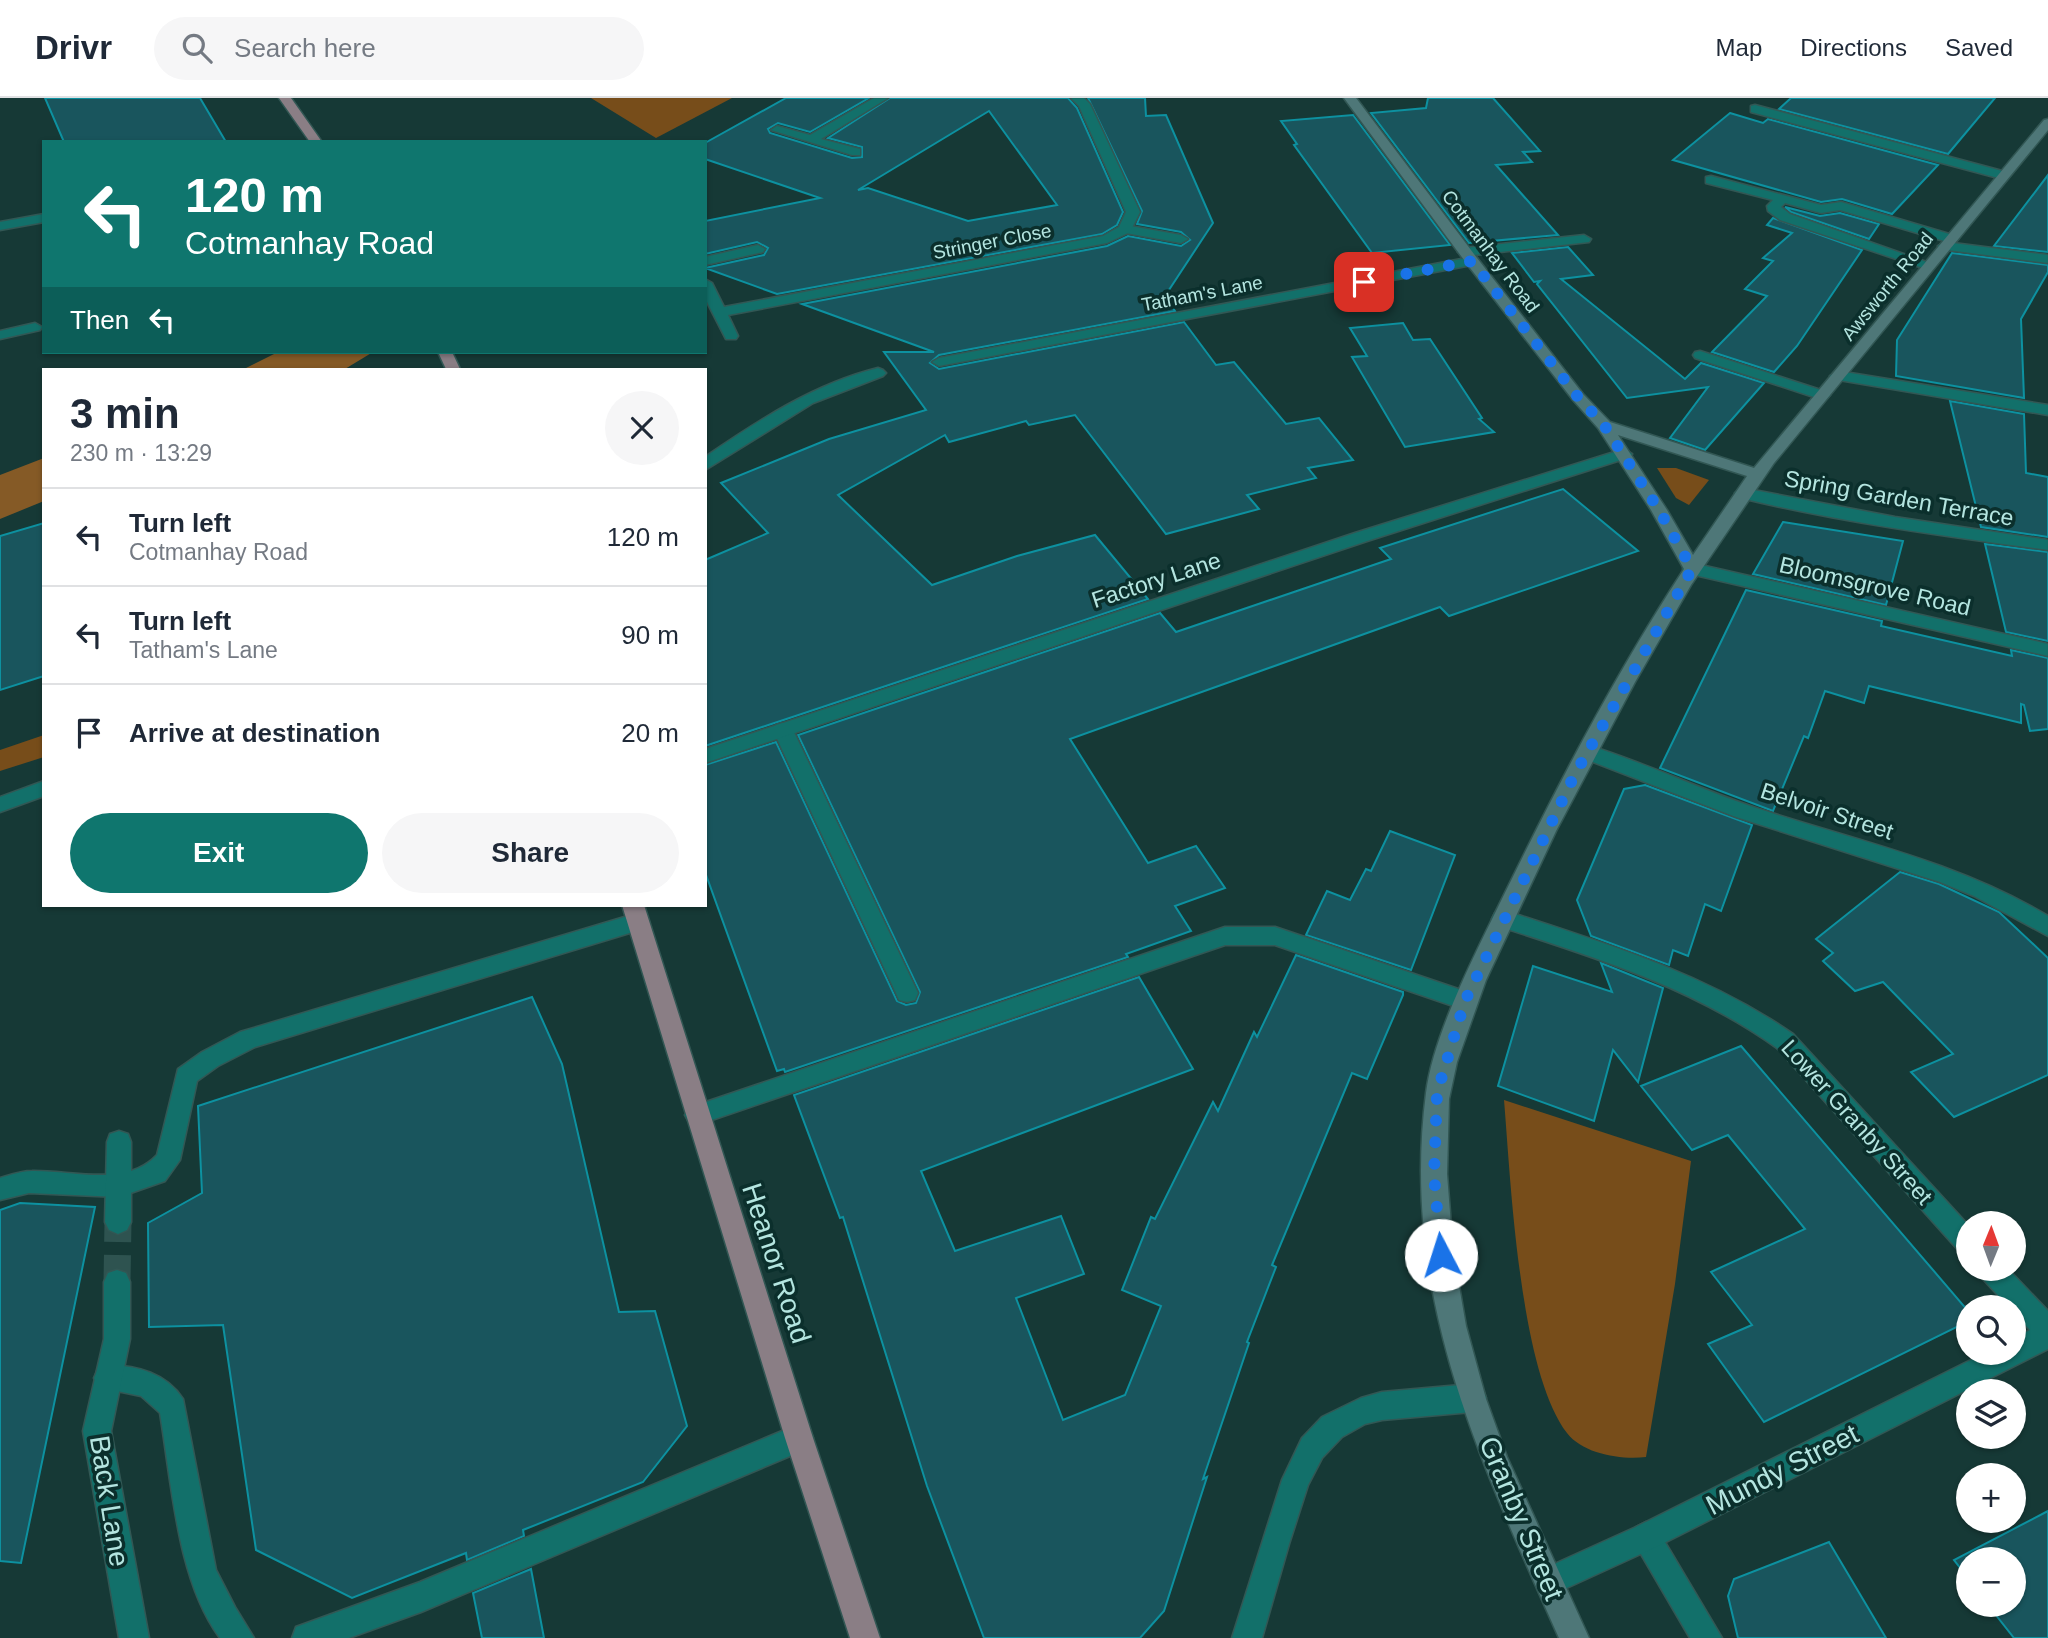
<!DOCTYPE html>
<html lang="en">
<head>
<meta charset="utf-8">
<style>
	:root { --surface:#fff; --page:#f6f6f7; --text:#1f2937; --muted:#747a83; --line:#e0e1e3; --accent:#0f766e }
	body { margin:0; font-family:Arial,sans-serif; background:var(--page); color:var(--text); height:100vh; display:flex; flex-direction:column; font-size:26px; white-space:nowrap }
	* { box-sizing:border-box; margin:0 }
	p { font-size:23px; color:var(--muted) }
	.icon { flex:none; width:38px; height:38px; fill:none; stroke:currentColor; stroke-width:2; stroke-linecap:round; stroke-linejoin:round }
	.map { position:relative; flex:1; overflow:hidden }
	.sheet { position:absolute; left:42px; top:270px; width:665px; height:539px; display:flex; flex-direction:column; background:var(--surface); border-radius:0px; box-shadow:0 2px 5px #0004 }
	.sheet>* { flex:none }
	.guide { position:absolute; left:42px; top:42px; width:665px; height:214px; border-radius:0px; box-shadow:0 2px 5px #0004; background:#0f766e; color:#fff; overflow:hidden }
	.needle { width:46px; rotate:1deg }
	.buttons { position:absolute; left:1956px; top:1113px; display:grid; gap:14px }
	.buttons a { display:grid; place-items:center; width:70px; height:70px; border-radius:50%; background:var(--surface); box-shadow:0 2px 5px #0004; font-size:35px }
	.pin { position:absolute; display:grid; place-items:center; width:60px; height:60px; color:#fff; margin:-30px; border-radius:14px; box-shadow:0 4px 10px #0006 }
	.me { position:absolute; width:77px; margin:-38px; rotate:355deg; stroke-linejoin:round; filter:drop-shadow(0 0 5px #0008) }
	.turn { display:flex; align-items:center; gap:24px; height:147px; padding:0 28px; font-size:32px }
	.turn .icon { width:91px; height:91px; stroke-width:2.5 }
	.turn b { display:block; font-size:49px; line-height:60px }
	.then { display:flex; align-items:center; height:66px; padding:0 28px; background:#0003; gap:14px; font-size:26px }
	.round { display:grid; place-items:center; flex:none; width:74px; height:74px; border-radius:37px; background:var(--page) }
	.head { display:flex; align-items:center; justify-content:space-between; height:119px; padding:0 28px }
	h1 { font-size:42px; font-weight:800; line-height:52px }
	.action { display:flex; gap:14px; margin-top:auto; padding:14px 28px }
	.action a { flex:1; height:80px; border-radius:42px; background:var(--accent); color:#fff; font-size:28px; font-weight:800; line-height:80px; text-align:center }
	.action a+a { background:var(--page); color:var(--text) }
	ul { padding:0; list-style:none }
	li { display:flex; align-items:center; gap:21px; height:98px; padding:0 28px; border-top:2px solid var(--line) }
	li div { flex:1 }
	li b { display:block; font-size:26px }
	li em { font-style:normal }
	header { display:flex; align-items:center; gap:42px; box-sizing:border-box; height:98px; padding:0 35px; background:var(--surface); border-bottom:2px solid var(--line) }
	header strong { font-size:33px }
	nav { display:flex; gap:38px; margin-inline-start:auto; font-size:24px }
	.search { width:490px; height:63px; background:var(--page); display:flex; align-items:center; gap:18px; box-sizing:border-box; padding:0 24px; border-radius:38px; color:var(--muted); font-size:26px }
	.map>svg:first-child { display:block }
</style>
</head>
<body>
<header>
<strong>Drivr</strong>
<div class="search"><svg class="icon" aria-label="search" viewBox="0 0 24 24"><circle cx="10" cy="10" r="6"/><path d="M15 15l6 6"/></svg>Search here</div>
<nav><a>Map</a><a>Directions</a><a>Saved</a></nav>
</header>
<div class="map">
<svg width="2048" height="1540" viewBox="0 0 2048 1540">
	<rect width="100%" height="100%" fill="#163936"/>
	<!-- green -->
	<g fill="#774d1a">
		<polygon points="591,0 732,0 656,40"/>
		<polygon points="1657,370 1676,370 1709,382 1689,407 1676,400"/>
		<polygon points="44,637 44,659 0,673 0,652"/>
		<path d="M1504,1002L1691,1063L1675,1186L1646,1359C1621,1362 1583,1356 1567,1335C1519,1272 1511,1084 1504,1002Z"/>
	</g>
	<!-- forest -->
	<g fill="#855a26">
		<polygon points="278,254 373,254 345,271 244,271"/>
		<polygon points="44,360 44,403 0,421 0,377"/>
	</g>
	<!-- building -->
	<g fill="#19555d" stroke="#0d91a0" stroke-width="2" fill-rule="evenodd">
		<polygon points="45,0 200,0 226,44 64,44"/>
		<path d="M786,0H869L810,34L778,25L768,31L770,35L852,60L862,59V49L828,40L890,0H1068L1077,10L1123,114L1117,127L1102,136L777,196L705,170L764,157L768,150L757,144L705,156V123L820,100L705,61V45ZM989,13L1057,107L968,123L868,90L858,92Z"/>
		<polygon points="1088,0 1145,0 1146,18 1166,17 1213,125 1165,198 1175,213 939,257 930,265 939,271 1184,224 1216,267 1234,264 1286,326 1319,320 1353,362 1308,370 1316,380 1247,397 1259,411 1166,436 1075,317 1029,327 1026,323 949,344 945,337 838,397 932,487 1017,458 1095,437 1148,501 705,648 705,462 768,435 721,385 829,341 926,312 884,254 934,254 802,206 1107,148 1128,138 1181,148 1190,142 1181,134 1137,126 1142,113"/>
		<polygon points="1428,0 1493,0 1540,53 1523,54 1532,64 1496,67 1558,137 1469,145 1371,15 1426,10"/>
		<polygon points="1791,0 1995,0 1948,56 1779,11"/>
		<polygon points="1730,15 1763,25 1768,21 1938,67 1892,116 1842,101 1821,104 1673,62"/>
		<polygon points="1353,17 1450,147 1372,155 1294,47 1297,46 1281,23"/>
		<polygon points="2048,77 2048,154 1994,148"/>
		<polygon points="1785,109 1820,118 1840,115 1879,126 1869,141 1791,114"/>
		<polygon points="1773,120 1862,152 1797,248 1774,274 1712,254 1767,198 1745,191 1773,163 1763,160 1792,135 1767,127"/>
		<polygon points="1568,149 1593,177 1561,181 1685,281 1701,265 1764,285 1705,352 1670,340 1708,289 1627,300 1537,186 1540,183 1534,184 1512,155"/>
		<polygon points="1952,155 2048,167 2048,174 2021,221 2024,300 1896,278 1897,242"/>
		<polygon points="1403,225 1413,242 1430,241 1482,320 1479,321 1494,334 1405,349 1352,259 1367,258 1350,230"/>
		<polygon points="1950,303 2024,316 2026,375 2048,379 2048,439 1981,429"/>
		<polygon points="1563,391 1638,453 1449,518 1440,509 1070,641 1148,765 1196,748 1225,790 1175,808 1191,833 1126,856 1128,859 785,974 784,971 777,973 705,774 705,667 776,644 897,903 906,907 916,905 920,894 798,637 1160,515 1176,534 1391,461 1380,450"/>
		<polygon points="1783,424 1903,443 1886,507 1753,476"/>
		<polygon points="44,425 44,578 0,592 0,438"/>
		<polygon points="1985,446 2048,454 2048,543 2006,534"/>
		<polygon points="1746,492 1882,523 1881,528 2012,558 2011,552 2048,560 2048,631 2030,633 2024,607 2021,606 2021,625 1869,588 1864,605 1825,593 1808,640 1804,638 1773,713 1660,670"/>
		<polygon points="1645,687 1752,727 1721,813 1705,806 1688,858 1673,852 1669,867 1591,838 1577,802 1624,691"/>
		<polygon points="1390,733 1455,757 1411,872 1306,837 1327,793 1350,802 1366,771 1371,773"/>
		<polygon points="1900,774 1939,786 1999,814 2048,860 2048,977 1954,1019 1911,974 1953,956 1883,884 1855,893 1823,863 1833,855 1816,841"/>
		<polygon points="1296,857 1403,894 1403,897 1367,981 1352,975 1272,1167 1276,1169 1247,1244 1249,1245 1203,1381 1207,1379 1164,1513 1140,1540 984,1540 927,1388 843,1119 840,1120 794,997 1139,879 1193,971 921,1073 955,1153 1061,1118 1084,1176 1016,1200 1063,1322 1125,1297 1161,1208 1122,1192 1151,1119 1155,1121 1213,1004 1218,1013 1254,934 1257,939"/>
		<polygon points="1601,865 1663,890 1638,984 1613,952 1594,1023 1498,988 1533,868 1612,894"/>
		<polygon points="532,899 562,966 619,1214 655,1213 687,1328 643,1384 523,1432 524,1438 467,1462 466,1455 352,1500 256,1452 223,1227 149,1229 148,1125 202,1095 198,1008"/>
		<polygon points="1741,948 1969,1214 1969,1223 1764,1324 1708,1246 1752,1227 1711,1174 1805,1131 1728,1037 1692,1052 1641,988"/>
		<polygon points="20,1105 95,1109 21,1465 0,1463 0,1112"/>
		<polygon points="2048,1413 2048,1540 2014,1540 1988,1507 2014,1507 2014,1461 1969,1461 1969,1481 1954,1462"/>
		<polygon points="1829,1444 1886,1540 1738,1540 1728,1498 1734,1481"/>
		<polygon points="531,1471 544,1540 482,1540 473,1495"/>
	</g>
	<g fill="none" stroke-linecap="round" stroke-linejoin="round">
		<!-- street-tunnel -->
		<polyline stroke="#2e5350" stroke-width="27" stroke-dasharray="27 13" stroke-linecap="butt" points="117,1184 118,1124"/>
		<!-- lane casing -->
		<g stroke="#325754" stroke-width="3">
			<g id="lane">
				<polygon points="1755,7 2006,74 2008,77 2002,81 1751,14 1751,8"/>
				<polygon points="1711,78 1821,107 1841,104 1956,138 1958,141 1951,145 1840,112 1821,115 1785,105 1781,109 1790,116 1935,167 1933,170 1923,170 1780,122 1768,113 1767,108 1773,102 1706,85 1706,79"/>
				<polygon points="1125,127 1181,137 1188,141 1181,145 1120,134 1120,128"/>
				<polygon points="1584,137 1591,141 1589,144 1465,158 1458,154 1465,150"/>
				<polygon points="758,147 765,151 763,154 705,167 705,159"/>
				<polygon points="1700,253 1827,294 1830,297 1827,300 1817,300 1695,260 1693,257 1695,254"/>
				<path d="M878,270L883,272L886,275L883,278L813,305L705,372V359C759,322 814,286 878,270Z"/>
				<polygon points="1838,273 2048,307 2048,317 1833,281 1830,278"/>
				<polygon points="783,625 790,627 793,632 918,895 915,902 907,904 899,902 896,895 773,632 776,627"/>
				<path d="M1587,647C1643,664 1697,690 1753,709C1853,742 1956,763 2048,818V838L1974,798L1940,784L1736,719L1580,659L1577,654L1580,649Z"/>
				<path d="M638,815L646,818L649,824L646,830L255,949L218,968L197,983L180,1062L165,1083L119,1099L29,1095L0,1102V1080C10,1077 21,1073 32,1073C72,1072 126,1090 157,1057L178,971L202,954L240,934Z"/>
				<polygon points="1225,829 1275,829 1473,896 1476,903 1473,910 1465,912 1275,847 1225,847 697,1027 689,1024 685,1017 689,1010 697,1007"/>
				<path d="M108,1267C138,1268 166,1275 183,1301L216,1472L235,1509L254,1540H220C177,1482 172,1386 160,1315L141,1298L98,1289L94,1280L98,1271Z"/>
				<polygon points="799,1326 809,1330 813,1340 809,1350 421,1514 349,1540 292,1540 296,1529 420,1484"/>
				<polygon points="1646,1424 1656,1429 1722,1540 1690,1540 1631,1439 1636,1429"/>
			</g>
		</g>
		<!-- street casing -->
		<g stroke="#325754" stroke-width="3">
			<g id="street">
				<polygon points="874,0 888,0 821,41 860,51 860,57 852,57 771,32 777,28 810,37"/>
				<polygon points="1071,0 1084,0 1090,6 1140,114 1130,134 1107,145 728,217 738,238 736,241 726,241 705,200 705,181 712,185 724,209 1103,138 1119,129 1126,114 1079,8"/>
				<polygon points="44,116 44,124 0,132 0,124"/>
				<polygon points="1945,144 2048,157 2048,165 1940,151 1938,148"/>
				<polygon points="1472,159 1477,160 1477,166 939,268 932,264 939,260"/>
				<polygon points="35,225 42,229 40,232 0,241 0,233"/>
				<polygon points="1624,351 1632,356 1630,359 1367,443 705,665 705,651 1355,435"/>
				<path d="M1743,390L1895,419L2048,442V452C1944,438 1839,424 1737,399L1735,395Z"/>
				<polygon points="1692,465 2048,546 2048,558 1686,475 1683,471"/>
				<polygon points="44,683 44,698 0,714 0,699"/>
				<path d="M1503,812C1604,845 1705,875 1793,936L1969,1128V1158L1960,1154L1777,950C1692,889 1594,859 1495,827L1492,821L1495,815Z"/>
				<polygon points="119,1033 128,1036 131,1044 131,1124 127,1132 118,1136 109,1132 105,1124 107,1044 110,1036"/>
				<polygon points="1978,1171 2008,1171 2048,1213 2048,1251 1656,1449 1549,1498 1539,1493 1534,1483 1539,1473 1636,1429 1985,1255 2014,1255 2014,1240 2030,1232 2014,1215 2014,1209 2009,1209 1982,1180"/>
				<polygon points="117,1172 126,1175 130,1184 130,1241 111,1333 149,1540 119,1540 83,1333 104,1241 104,1184 108,1175"/>
				<polygon points="1472,1286 1482,1290 1486,1300 1482,1310 1472,1314 1382,1322 1365,1326 1342,1339 1322,1360 1308,1387 1289,1446 1262,1540 1232,1540 1282,1382 1302,1340 1322,1319 1361,1300 1382,1294"/>
			</g>
		</g>
		<!-- secondary casing -->
		<g stroke="#325754" stroke-width="3">
			<path id="secondary" d="M1344,0H1356L1477,160L1583,296L1610,324L1754,370L2044,22L2048,21V32L1774,365L1691,487L1635,584L1556,733L1486,882L1457,964L1449,1001L1447,1076L1453,1153L1466,1228L1486,1301L1507,1359L1589,1540H1559C1480,1362 1400,1197 1426,995C1433,938 1473,860 1499,807C1555,692 1614,578 1684,471L1651,412L1598,330L1573,302L1467,166ZM1618,337L1747,378L1693,457L1667,412Z"/>
		</g>
		<!-- primary casing -->
		<g stroke="#325754" stroke-width="3">
			<g id="primary">
				<polygon points="279,0 291,0 322,44 310,44"/>
				<polygon points="438,254 452,254 460,271 446,271"/>
				<polygon points="622,807 644,807 813,1340 880,1540 850,1540 785,1340"/>
			</g>
		</g>
		<!-- lane -->
		<use href="#lane" fill="#12706a" fill-rule="evenodd"/>
		<!-- street -->
		<use href="#street" fill="#12706a" fill-rule="evenodd"/>
		<!-- secondary -->
		<use href="#secondary" fill="#4e7778" fill-rule="evenodd"/>
		<!-- primary -->
		<use href="#primary" fill="#8a7e85" fill-rule="evenodd"/>
	</g>
	<g fill="none" stroke-linecap="round" stroke-linejoin="round">
		<!-- route -->
		<polyline stroke="#1a73e8" stroke-width="12" stroke-dasharray="0 21.6" points="1364,184 1472,163 1578,299 1604,327 1659,412 1692,471 1575,676 1465,903 1437,995 1434,1077 1441,1157"/>
	</g>
	<g text-anchor="middle" stroke-width="7" stroke-linejoin="round" paint-order="stroke">
		<!-- far-street labels -->
		<g font-size="19" fill="#b4e5e0" stroke="#0b2f2c">
			<text transform="translate(992 143) rotate(-11)" y="7">Stringer Close</text>
			<text transform="translate(1491 153) rotate(53)" y="7">Cotmanhay Road</text>
			<text transform="translate(1887 188) rotate(-51)" y="7">Awsworth Road</text>
			<text transform="translate(1202 195) rotate(-11)" y="7">Tatham's Lane</text>
		</g>
		<!-- street labels -->
		<g font-size="23" fill="#b4e5e0" stroke="#0b2f2c">
			<text transform="translate(1899 400) rotate(10)" y="8">Spring Garden Terrace</text>
			<text transform="translate(1156 482) rotate(-18)" y="8">Factory Lane</text>
			<text transform="translate(1875 488) rotate(13)" y="8">Bloomsgrove Road</text>
			<text transform="translate(1827 713) rotate(18)" y="8">Belvoir Street</text>
			<text transform="translate(1857 1024) rotate(48)" y="8">Lower Granby Street</text>
		</g>
		<!-- near-street labels -->
		<g font-size="28" fill="#b4e5e0" stroke="#0b2f2c">
			<text transform="translate(777 1165) rotate(72)" y="10">Heanor Road</text>
			<text transform="translate(1782 1371) rotate(-27)" y="10">Mundy Street</text>
			<text transform="translate(110 1403) rotate(81)" y="10">Back Lane</text>
			<text transform="translate(1522 1420) rotate(67)" y="10">Granby Street</text>
		</g>
	</g>
</svg>
<div class="buttons">
<a><svg class="needle" viewBox="-14 -14 28 28"><path d="M0-13l5 13h-10z" fill="#e53935"/><path d="M0 13l5-13h-10z" fill="#747a83"/></svg></a>
<a><svg class="icon" aria-label="search" viewBox="0 0 24 24"><circle cx="10" cy="10" r="6"/><path d="M15 15l6 6"/></svg></a>
<a><svg class="icon" aria-label="layers" viewBox="0 0 24 24"><path d="M12 4l9 5-9 5-9-5zM3 14l9 5 9-5"/></svg></a>
<a>+</a>
<a>−</a>
</div>
<div class="pin" style="left:1364px;top:184px;background:#d93025"><svg class="icon" aria-label="arrive" viewBox="0 0 24 24"><path d="M6 21V4h12l-3 4 3 4H6"/></svg></div>
<svg class="me" style="left:1441px;top:1157px" viewBox="-20 -20 40 40"><circle r="19" fill="#fff"/><path d="M0-13L10 11 0 6-10 11z" fill="#1a73e8"/></svg>
<div class="guide">
<div class="turn"><svg class="icon" aria-label="left" viewBox="0 0 24 24"><path d="M17 20v-9H6M10 6l-5 5 5 5"/></svg><div><b>120 m</b>Cotmanhay Road</div></div>
<div class="then">Then<svg class="icon" aria-label="left" viewBox="0 0 24 24"><path d="M17 20v-9H6M10 6l-5 5 5 5"/></svg></div>
</div>
<section class="sheet">
<div class="head"><div><h1>3 min</h1><p>230 m · 13:29</p></div><a class="round"><svg class="icon" aria-label="close" viewBox="0 0 24 24"><path d="M6 6l12 12M18 6L6 18"/></svg></a></div>
<ul>
<li><svg class="icon" aria-label="left" viewBox="0 0 24 24"><path d="M17 20v-9H6M10 6l-5 5 5 5"/></svg><div><b>Turn left</b><p>Cotmanhay Road</p></div><em>120 m</em></li>
<li><svg class="icon" aria-label="left" viewBox="0 0 24 24"><path d="M17 20v-9H6M10 6l-5 5 5 5"/></svg><div><b>Turn left</b><p>Tatham's Lane</p></div><em>90 m</em></li>
<li><svg class="icon" aria-label="arrive" viewBox="0 0 24 24"><path d="M6 21V4h12l-3 4 3 4H6"/></svg><div><b>Arrive at destination</b></div><em>20 m</em></li>
</ul>
<div class="action"><a>Exit</a><a>Share</a></div>
</section>
</div>
</body>
</html>
